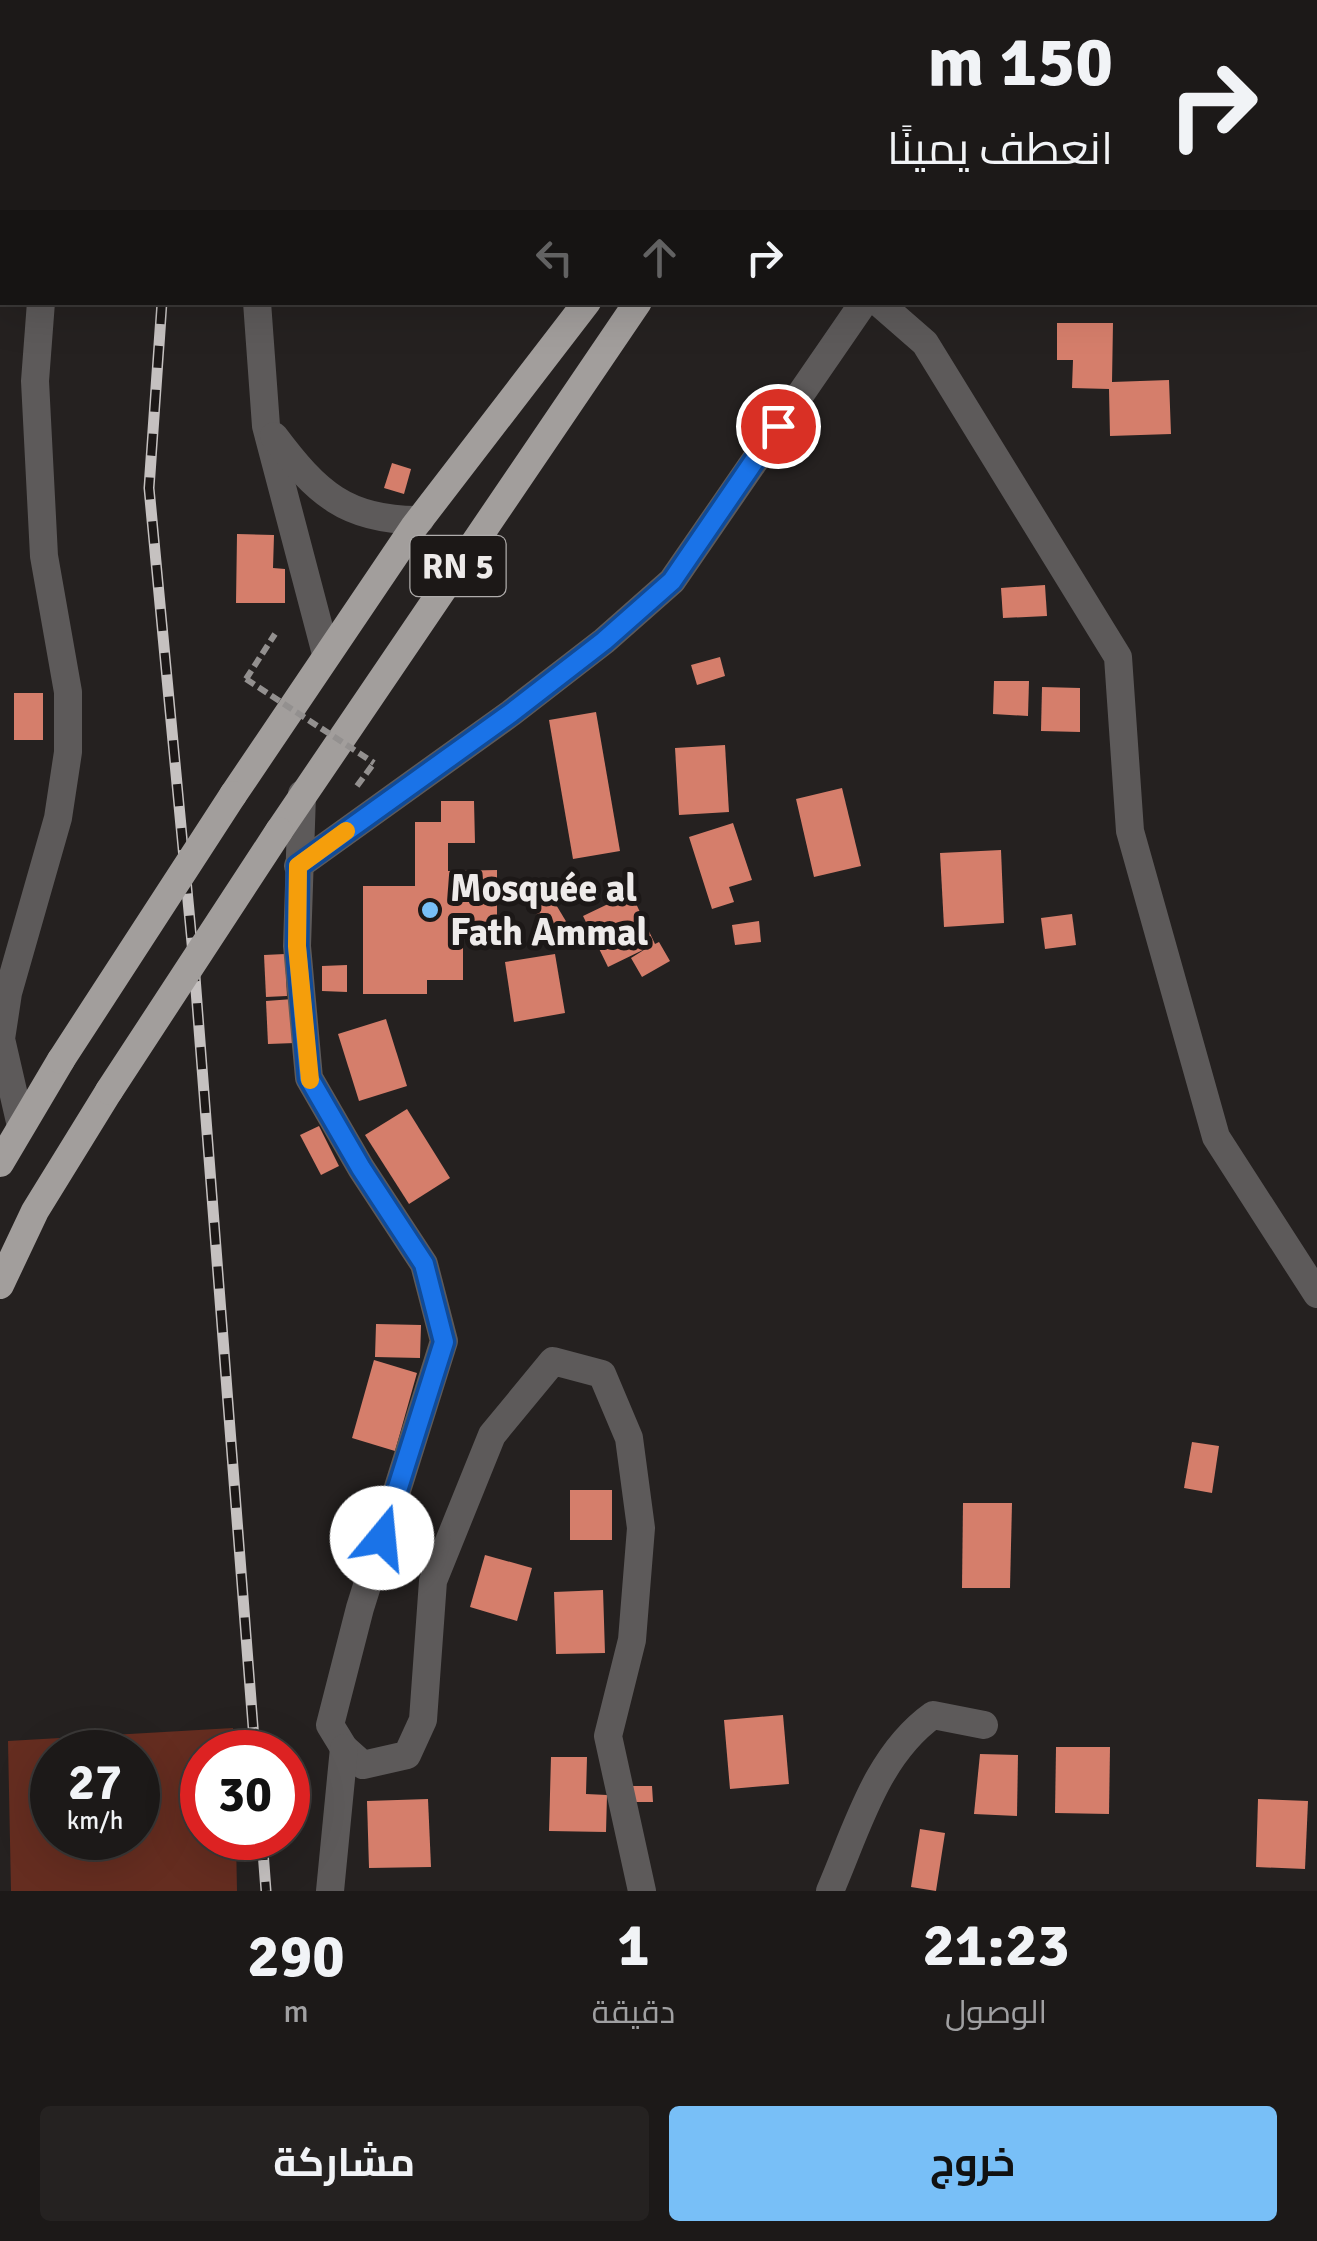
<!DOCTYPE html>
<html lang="ar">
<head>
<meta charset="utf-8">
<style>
	:root { --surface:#1c1918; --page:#252221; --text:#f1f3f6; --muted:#a0a0a2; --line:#3a3837; --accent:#78bff7 }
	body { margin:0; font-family:Signika,Cairo,sans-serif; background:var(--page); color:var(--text); direction:rtl; height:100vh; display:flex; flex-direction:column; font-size:38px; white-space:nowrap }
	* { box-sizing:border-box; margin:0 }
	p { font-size:32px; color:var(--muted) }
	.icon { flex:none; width:55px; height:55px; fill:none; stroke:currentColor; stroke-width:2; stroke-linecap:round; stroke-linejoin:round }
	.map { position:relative; height:1891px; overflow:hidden; direction:ltr }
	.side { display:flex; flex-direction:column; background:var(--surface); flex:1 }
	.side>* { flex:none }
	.top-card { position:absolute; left:0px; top:0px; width:1318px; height:305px; box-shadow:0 10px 40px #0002,0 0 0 2px var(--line); direction:rtl; background:#1c1918; color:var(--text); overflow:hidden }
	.speed { position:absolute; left:30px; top:1730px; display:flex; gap:20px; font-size:50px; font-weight:700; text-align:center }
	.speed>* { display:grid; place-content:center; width:130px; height:130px; border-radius:50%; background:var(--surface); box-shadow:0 10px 40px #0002,0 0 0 2px var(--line); line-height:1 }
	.speed small { font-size:25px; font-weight:400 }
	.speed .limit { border:15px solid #d22; background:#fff; color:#111 }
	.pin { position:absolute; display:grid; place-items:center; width:85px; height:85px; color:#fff; margin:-42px; border:5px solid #fff; border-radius:50%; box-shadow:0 2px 10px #0007 }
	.me { position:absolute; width:110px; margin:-55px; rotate:17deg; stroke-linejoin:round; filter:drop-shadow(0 0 8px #0008) }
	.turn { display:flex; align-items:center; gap:35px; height:210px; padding:0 40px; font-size:45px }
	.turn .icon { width:130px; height:130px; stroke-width:2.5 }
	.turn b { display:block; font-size:70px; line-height:85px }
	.lanes { display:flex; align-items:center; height:95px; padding:0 40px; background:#0003; justify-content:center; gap:50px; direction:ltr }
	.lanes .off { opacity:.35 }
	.eta { display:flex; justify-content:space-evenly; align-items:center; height:170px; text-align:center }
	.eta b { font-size:60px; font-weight:700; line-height:70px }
	.action { display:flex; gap:20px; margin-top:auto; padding:20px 40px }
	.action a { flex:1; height:115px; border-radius:10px; background:var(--accent); color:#111; font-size:40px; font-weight:700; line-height:115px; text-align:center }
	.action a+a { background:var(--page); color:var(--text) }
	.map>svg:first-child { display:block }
</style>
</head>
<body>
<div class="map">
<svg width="1317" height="1891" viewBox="0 0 1317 1891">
	<rect width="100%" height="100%" fill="#252120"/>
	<!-- green -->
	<path fill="#652d20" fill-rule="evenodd" d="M233,1728V1752H202V1838H236L237,1891H11L8,1741ZM52,1752H138V1838H52Z"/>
	<!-- building -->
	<g fill="#d57e6b">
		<polygon points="1057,323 1113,323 1112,382 1169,380 1171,434 1110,436 1109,389 1072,388 1073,360 1057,360"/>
		<polygon points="392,463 411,469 404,494 384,488"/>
		<polygon points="237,534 274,535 273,568 285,569 285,603 236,603"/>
		<polygon points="1045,585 1047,616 1003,618 1001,588"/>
		<polygon points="720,657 725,676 697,685 691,665"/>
		<polygon points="994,681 1029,681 1028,716 993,714"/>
		<polygon points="1042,687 1080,688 1080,732 1041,731"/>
		<rect x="14" y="693" width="29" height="47"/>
		<polygon points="596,712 620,851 573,859 549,720"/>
		<polygon points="725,745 729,812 679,815 675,748"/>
		<polygon points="842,788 861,866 814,877 796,799"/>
		<polygon points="441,801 474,801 475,843 448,843 448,871 497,870 497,933 463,933 463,980 427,980 427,994 363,994 363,886 415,886 415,822 441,822"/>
		<polygon points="733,823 752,880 729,887 734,902 712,909 689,837"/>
		<polygon points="1001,850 1004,923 944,927 940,853"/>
		<polygon points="546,888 570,928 551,939 528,899"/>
		<polygon points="631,893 655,944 659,942 670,961 642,977 631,958 647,948 608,967 583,916"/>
		<polygon points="1072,914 1076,945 1045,949 1041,918"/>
		<polygon points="759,921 761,942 735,945 732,925"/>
		<polygon points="285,954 287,996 266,997 264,955"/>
		<polygon points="555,954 565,1013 514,1022 505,962"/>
		<polygon points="347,965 347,992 322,991 322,966"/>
		<polygon points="293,999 295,1043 268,1044 266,1001"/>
		<polygon points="386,1019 407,1086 359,1101 338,1034"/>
		<polygon points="407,1109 450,1178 409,1204 365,1135"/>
		<polygon points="319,1126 339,1166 321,1175 300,1135"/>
		<polygon points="376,1324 421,1325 420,1358 375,1357"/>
		<polygon points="374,1360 417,1373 395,1451 352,1438"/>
		<polygon points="1192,1442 1219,1446 1212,1493 1184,1488"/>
		<rect x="570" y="1490" width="42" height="50"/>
		<polygon points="963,1503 1012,1503 1010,1588 962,1588"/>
		<polygon points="485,1555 532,1568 517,1621 470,1607"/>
		<polygon points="603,1590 605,1653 556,1654 554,1592"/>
		<polygon points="783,1715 789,1784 730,1789 724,1720"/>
		<polygon points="1056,1747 1110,1747 1109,1814 1055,1813"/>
		<polygon points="980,1754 1018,1755 1017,1816 974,1814"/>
		<polygon points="551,1757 587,1757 586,1794 607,1795 606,1832 549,1831"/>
		<polygon points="633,1786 652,1786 653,1802 633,1802"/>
		<polygon points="428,1799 431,1867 369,1868 367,1801"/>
		<polygon points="1258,1799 1308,1801 1305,1869 1256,1867"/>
		<polygon points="920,1829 945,1833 936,1891 911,1887"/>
	</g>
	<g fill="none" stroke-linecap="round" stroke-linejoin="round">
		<!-- path -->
		<g stroke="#93908f" stroke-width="6" stroke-dasharray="10 5" stroke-linecap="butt">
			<polyline points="246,679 275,634"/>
			<polyline points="357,786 374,763"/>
		</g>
		<!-- minor -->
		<g stroke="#5d5a5a" stroke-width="28">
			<polyline points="95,2 95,0"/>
			<polyline points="273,2 273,0"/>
			<polyline points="257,302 266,426 326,654"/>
			<polyline points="878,302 925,343 1118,657 1130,831 1216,1137 1317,1294"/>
			<path d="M274,436C316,492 346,521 420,520"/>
			<polyline points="302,794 297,946 309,1078 361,1168 424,1264 444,1341 360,1608 330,1725 344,1748 363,1765 407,1755 423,1720 433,1581 492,1435 553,1361 602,1374 629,1438 641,1528 632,1640 608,1736 642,1891"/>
			<polyline points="298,866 511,713 604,641 672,581 864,302"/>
			<polyline points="21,1126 1,1039 8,993 58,818 68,752 68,692 44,556 35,381 41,302"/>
			<polyline points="330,1891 344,1748"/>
			<path d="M830,1891C857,1829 876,1756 933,1715L984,1725"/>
		</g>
		<!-- primary -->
		<polyline stroke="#979391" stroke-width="28" points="887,2 889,0"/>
		<!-- trunk -->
		<g stroke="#a29e9c" stroke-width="28">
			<polyline points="233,795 414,527 587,302"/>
			<polyline points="279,831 638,302"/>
			<polyline points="0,1163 61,1060"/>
			<polyline points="0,1285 35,1211 109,1091"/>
		</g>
		<!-- rail casing -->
		<g stroke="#c5c1c0" stroke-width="11">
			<g id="rail">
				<polyline points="190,2 190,0"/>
				<polyline points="162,302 149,488 194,964 255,1752"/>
				<polyline points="262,1838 266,1891"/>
			</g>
		</g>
		<!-- rail -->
		<use href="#rail" stroke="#1c1817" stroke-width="8" stroke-dasharray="22" stroke-linecap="butt"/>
		<!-- path-bridge -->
		<polyline stroke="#93908f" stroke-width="6" stroke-dasharray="10 5" stroke-linecap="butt" points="246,679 374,763"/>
		<!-- trunk-bridge -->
		<g stroke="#a29e9c" stroke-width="28">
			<polyline points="61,1060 233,795"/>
			<polyline points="109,1091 279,831"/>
		</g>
	</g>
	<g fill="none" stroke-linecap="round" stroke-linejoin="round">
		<!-- route casing -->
		<g stroke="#114b97" stroke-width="25">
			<polyline id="route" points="382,1538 444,1342 424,1264 361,1168 309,1078 297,946 298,866 511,713 604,641 672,581 778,426"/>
		</g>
		<!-- route -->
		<use href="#route" stroke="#1a73e8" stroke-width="18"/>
		<!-- slow -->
		<polyline stroke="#f59e0b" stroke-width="18" points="310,1080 297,946 298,866 346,831"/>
	</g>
	<!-- markers -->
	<circle fill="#78bff7" stroke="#1c1817" stroke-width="4" cx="430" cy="910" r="10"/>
	<g text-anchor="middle" stroke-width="10" stroke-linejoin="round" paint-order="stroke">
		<!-- shield labels -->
		<rect fill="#1c1817" stroke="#afacab" stroke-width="2.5" x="410.5" y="536" width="95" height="60" rx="8"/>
		<g font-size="35" font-weight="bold" fill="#eeebea">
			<text x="458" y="578">RN 5</text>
		</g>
		<!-- poi labels -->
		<g font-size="38" font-weight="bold" fill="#eeebea" stroke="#1c1817" text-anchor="start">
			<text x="450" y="901">Mosquée al<tspan x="450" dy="44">Fath Ammal</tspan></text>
		</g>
	</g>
</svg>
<div class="speed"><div>27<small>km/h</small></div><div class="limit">30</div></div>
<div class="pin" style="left:778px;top:426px;background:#d93025"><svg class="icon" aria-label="arrive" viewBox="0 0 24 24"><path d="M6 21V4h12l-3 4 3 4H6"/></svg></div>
<svg class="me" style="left:382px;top:1538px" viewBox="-20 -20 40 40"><circle r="19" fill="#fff"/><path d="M0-13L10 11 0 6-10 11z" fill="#1a73e8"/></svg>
<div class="top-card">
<div class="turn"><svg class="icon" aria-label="right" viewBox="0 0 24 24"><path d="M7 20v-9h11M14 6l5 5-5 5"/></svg><div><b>150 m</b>انعطف يمينًا</div></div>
<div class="lanes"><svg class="icon off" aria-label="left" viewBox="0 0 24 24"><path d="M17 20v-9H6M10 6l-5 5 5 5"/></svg><svg class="icon off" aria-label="ahead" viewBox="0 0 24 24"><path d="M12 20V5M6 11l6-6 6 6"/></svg><svg class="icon" aria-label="right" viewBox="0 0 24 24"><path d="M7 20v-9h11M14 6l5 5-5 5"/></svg></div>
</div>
</div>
<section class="side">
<div class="eta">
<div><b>21:23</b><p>الوصول</p></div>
<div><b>1</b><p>دقيقة</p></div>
<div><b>290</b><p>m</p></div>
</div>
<div class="action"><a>خروج</a><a>مشاركة</a></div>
</section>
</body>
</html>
